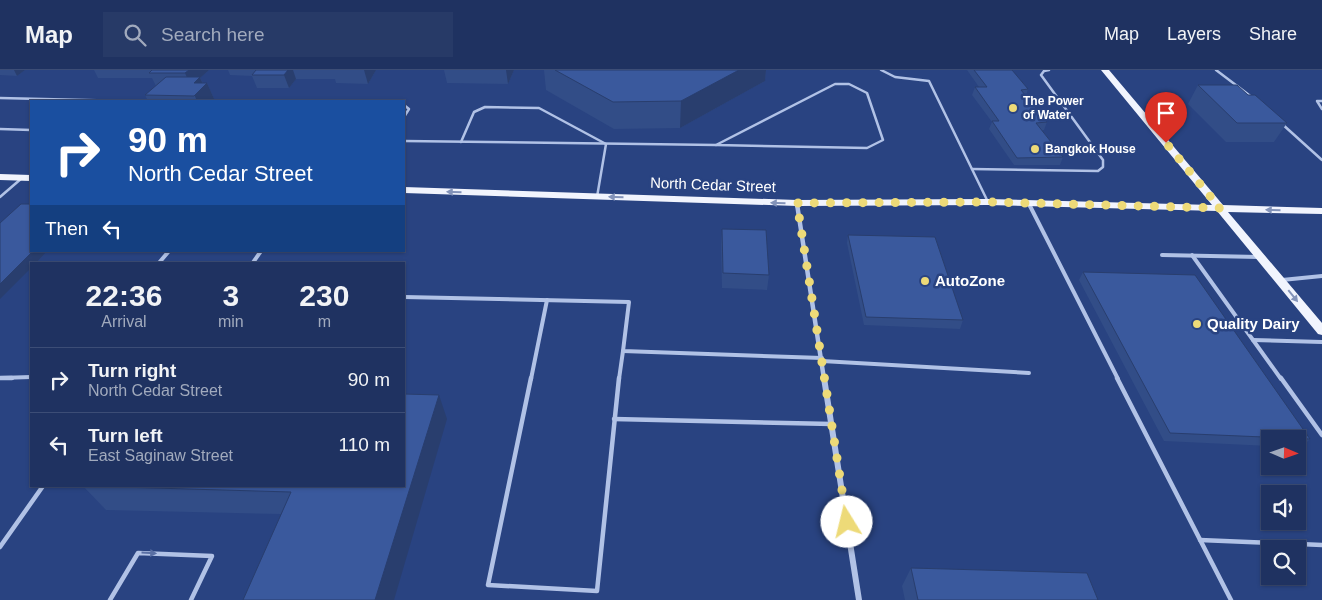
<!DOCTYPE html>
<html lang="en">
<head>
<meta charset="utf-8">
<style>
	:root { --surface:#1f3261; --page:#273a67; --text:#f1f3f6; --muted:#a1aabd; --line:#3c4d76 }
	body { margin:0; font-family:Arial,sans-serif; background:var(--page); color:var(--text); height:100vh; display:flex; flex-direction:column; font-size:19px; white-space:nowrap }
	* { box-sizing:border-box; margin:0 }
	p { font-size:16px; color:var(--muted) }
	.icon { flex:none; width:28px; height:28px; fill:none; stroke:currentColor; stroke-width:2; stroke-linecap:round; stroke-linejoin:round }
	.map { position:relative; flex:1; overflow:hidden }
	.panel { position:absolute; left:30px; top:192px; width:375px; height:225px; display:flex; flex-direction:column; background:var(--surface); border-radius:0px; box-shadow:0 1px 4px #0004,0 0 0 1px var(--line) }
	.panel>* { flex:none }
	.guide { position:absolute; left:30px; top:30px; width:375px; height:152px; border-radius:0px; box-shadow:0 1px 4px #0004,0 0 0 1px var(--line); background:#1a4fa0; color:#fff; overflow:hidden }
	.needle { width:32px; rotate:92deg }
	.buttons { position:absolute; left:1261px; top:360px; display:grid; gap:10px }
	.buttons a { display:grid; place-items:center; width:45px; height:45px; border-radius:0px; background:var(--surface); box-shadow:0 1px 4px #0004,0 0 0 1px var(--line); font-size:25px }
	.pin { position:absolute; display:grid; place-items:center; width:42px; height:42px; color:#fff; margin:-51px -21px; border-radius:50% 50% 50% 0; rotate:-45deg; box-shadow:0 0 5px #0007 }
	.pin .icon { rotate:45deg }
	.me { position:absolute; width:55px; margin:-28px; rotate:351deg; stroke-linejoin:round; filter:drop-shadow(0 0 4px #0008) }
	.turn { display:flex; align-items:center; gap:18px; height:105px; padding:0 15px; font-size:22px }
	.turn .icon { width:65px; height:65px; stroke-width:2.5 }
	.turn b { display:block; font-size:35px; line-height:42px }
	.then { display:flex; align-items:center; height:48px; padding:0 15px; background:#0003; gap:10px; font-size:19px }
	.eta { display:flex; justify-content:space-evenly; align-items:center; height:85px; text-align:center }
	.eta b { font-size:30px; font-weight:700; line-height:35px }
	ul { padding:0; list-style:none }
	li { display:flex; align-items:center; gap:15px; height:65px; padding:0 15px; border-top:1px solid var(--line) }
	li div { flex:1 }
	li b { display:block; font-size:19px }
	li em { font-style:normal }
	header { display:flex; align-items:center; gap:30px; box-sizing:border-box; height:70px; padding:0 25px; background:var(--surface); border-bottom:1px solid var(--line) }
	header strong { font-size:24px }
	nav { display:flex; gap:28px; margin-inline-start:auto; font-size:18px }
	.search { width:350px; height:45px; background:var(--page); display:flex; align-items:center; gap:12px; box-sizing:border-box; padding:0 18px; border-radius:0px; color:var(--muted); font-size:19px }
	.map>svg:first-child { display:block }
</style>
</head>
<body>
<header>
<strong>Map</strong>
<div class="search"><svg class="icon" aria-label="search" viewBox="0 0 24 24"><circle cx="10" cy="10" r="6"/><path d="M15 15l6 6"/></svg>Search here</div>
<nav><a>Map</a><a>Layers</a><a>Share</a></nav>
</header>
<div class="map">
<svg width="1322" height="530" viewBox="0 0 1322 530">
	<rect width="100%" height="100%" fill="#294381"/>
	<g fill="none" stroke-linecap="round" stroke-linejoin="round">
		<!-- service-far2 -->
		<g stroke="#b1c2e6" stroke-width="2.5">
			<polyline points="881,0 895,7 929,11 988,132"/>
			<polyline points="1216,0 1253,28"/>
			<polygon points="835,14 849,14 867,23 883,70 867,78 716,75"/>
			<polyline points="0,28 129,31"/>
			<polyline points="1322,31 1317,31 1322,39"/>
			<polyline points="404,35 409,39 404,47"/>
			<polyline points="1281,53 1322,90"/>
			<polyline points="0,59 31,60"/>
			<polyline points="404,71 716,75"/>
			<polyline points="461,72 474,42 485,37 539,38 606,74 597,127"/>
			<polyline points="972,99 1098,101 1103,97 1103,90 1041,5 1044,1 1049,0"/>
			<polyline points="0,127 22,108"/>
			<polyline points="1028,133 1029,136"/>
		</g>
		<!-- service-far1 -->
		<g stroke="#b1c2e6" stroke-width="4">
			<polyline points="1029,134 1118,309"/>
			<polyline points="1162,185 1259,187"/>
			<polyline points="1192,185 1281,309"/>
			<polyline points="158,194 169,181"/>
			<polyline points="252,194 261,181"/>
			<polyline points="1282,210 1322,206"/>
			<polyline points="404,227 629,232 623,281 822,288"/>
			<polyline points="1253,270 1322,272"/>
			<polyline points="822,291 1029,303"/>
			<polyline points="0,308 31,307"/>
			<polyline points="531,309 547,230"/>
			<polyline points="619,309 623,281"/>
		</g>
		<!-- service -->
		<g stroke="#b1c2e6" stroke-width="4.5">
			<polyline points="0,308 12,308"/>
			<polyline points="531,308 488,515 597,521 619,308"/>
			<polyline points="1117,308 1231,530"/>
			<polyline points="1281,308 1322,365"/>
			<polyline points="614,349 832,354"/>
			<polyline points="1200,470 1322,475"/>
			<polyline points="0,477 43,416"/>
			<polyline points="110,530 138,483 212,486 191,530"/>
		</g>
		<!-- minor-far2 -->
		<polyline stroke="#b1c2e6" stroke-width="4" points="797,133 797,136"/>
		<!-- minor-far1 -->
		<polyline stroke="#b1c2e6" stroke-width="4.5" points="797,134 824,309"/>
		<!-- minor -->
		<polyline stroke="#b1c2e6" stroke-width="6" points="824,308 859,530"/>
		<!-- primary -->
		<g fill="#f1f4fd" fill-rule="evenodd">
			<polygon points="1101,0 1109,0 1223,135 1322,138 1322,144 1228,142 1322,253 1322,265 1318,264 1217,141 988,135 797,136 404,123 404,117 797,130 988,129 1212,135"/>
			<polygon points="0,104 31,105 31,111 0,110"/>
		</g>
	</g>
	<!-- wall -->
	<g fill="#324d87">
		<polygon points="0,0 25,0 17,6 0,5"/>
		<polygon points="94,0 209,0 200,8 203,13 207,13 215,31 148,31 145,25 156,16 152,8 98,8"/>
		<polygon points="228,0 376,0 368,14 336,13 335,9 296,9 289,18 257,18 252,6 230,5"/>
		<polygon points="444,0 514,0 508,14 447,13"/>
		<polygon points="544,0 766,0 765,11 680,58 614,59 546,20"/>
		<polygon points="967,0 1012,0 1028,19 1026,26 1047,52 1044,60 1042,60 1063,87 1060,95 1014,95 989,59 992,52 972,25 975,17 979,17"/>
		<polygon points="1198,15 1248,25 1287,53 1274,72 1226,72 1188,34"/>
		<polygon points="722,159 769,205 767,220 722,218 721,174"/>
		<polygon points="848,165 963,250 960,259 864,255 847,173"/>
		<polygon points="1083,202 1310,369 1302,377 1298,377 1298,369 1270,369 1270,376 1164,371 1079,210"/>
		<polygon points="447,349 281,444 106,440 83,416"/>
		<polygon points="911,498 1098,530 905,530 902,516"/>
	</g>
	<!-- shaded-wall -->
	<g fill="#293e6e">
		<polygon points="14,0 25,0 17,6"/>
		<polygon points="189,0 209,0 200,8 204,16 207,13 215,31 197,31 185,3"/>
		<polygon points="288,0 293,0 296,9 289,18 284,5"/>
		<polygon points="364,0 376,0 368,14"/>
		<polygon points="506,0 514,0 508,14"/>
		<polygon points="739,0 766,0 765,11 680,58 681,31"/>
		<polygon points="33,181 47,181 35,194 31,194 31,198 0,229 0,214"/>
		<polygon points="439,325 447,349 394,530 375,530"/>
	</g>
	<!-- building -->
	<g fill="#3a599d" stroke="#293e6e">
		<polygon points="152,0 189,0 185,3 149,3"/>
		<polygon points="256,0 288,0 284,5 252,5"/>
		<polygon points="555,0 739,0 681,31 613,32"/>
		<polygon points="974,0 1012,0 1028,19 1021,20 1047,52 1036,53 1063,87 1017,88 992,51 999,51 975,17 987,17"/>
		<polygon points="166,7 200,7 194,13 207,13 194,26 145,25"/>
		<polygon points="1198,15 1237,15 1248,25 1255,25 1287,53 1237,53"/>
		<polygon points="21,134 31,134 31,181 33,181 0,214 0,153"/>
		<polygon points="722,159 766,160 769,205 723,203"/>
		<polygon points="848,165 935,167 963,250 866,247"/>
		<polygon points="1083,202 1195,205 1310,369 1170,363"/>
		<polygon points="404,324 439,325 375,530 243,530 291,422 85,416 404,416"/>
		<polygon points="911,498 1087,503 1098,530 918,530"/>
	</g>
	<!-- one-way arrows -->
	<defs><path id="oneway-solid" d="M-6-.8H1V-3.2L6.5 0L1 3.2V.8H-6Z" transform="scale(1.25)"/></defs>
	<g fill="#8393b9">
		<use href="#oneway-solid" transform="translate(454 122) rotate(-178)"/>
		<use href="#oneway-solid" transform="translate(616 127) rotate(-178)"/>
		<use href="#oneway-solid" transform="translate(778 133) rotate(-178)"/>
		<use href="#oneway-solid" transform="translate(1273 140) rotate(-178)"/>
		<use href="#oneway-solid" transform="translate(1293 226) rotate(51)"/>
	</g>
	<use fill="#596fa4" href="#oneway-solid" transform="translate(149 483) rotate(3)"/>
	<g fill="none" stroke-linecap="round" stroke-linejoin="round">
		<!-- route -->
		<polyline stroke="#edda78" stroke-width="9" stroke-dasharray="0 16.2" points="847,452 797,133 988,132 1220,138 1166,73"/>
	</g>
	<!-- markers -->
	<g fill="#edda78" stroke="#294381" stroke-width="2">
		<circle cx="1013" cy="38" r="5"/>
		<circle cx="1035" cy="79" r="5"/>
		<circle cx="925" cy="211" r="5"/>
		<circle cx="1197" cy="254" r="5"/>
	</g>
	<g text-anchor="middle" stroke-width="5" stroke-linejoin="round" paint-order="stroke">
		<!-- far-poi labels -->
		<g font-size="12" font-weight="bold" fill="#fff" stroke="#294381" text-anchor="start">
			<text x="1023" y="35">The Power<tspan x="1023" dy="14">of Water</tspan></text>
			<text x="1045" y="83">Bangkok House</text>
		</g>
		<!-- street labels -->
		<g font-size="15" fill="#fff" stroke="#294381">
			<text transform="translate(713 115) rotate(2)" y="5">North Cedar Street</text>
		</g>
		<!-- poi labels -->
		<g font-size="15" font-weight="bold" fill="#fff" stroke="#294381" text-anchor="start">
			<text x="935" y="216">AutoZone</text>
			<text x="1207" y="259">Quality Dairy</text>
		</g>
	</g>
</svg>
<div class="buttons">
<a><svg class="needle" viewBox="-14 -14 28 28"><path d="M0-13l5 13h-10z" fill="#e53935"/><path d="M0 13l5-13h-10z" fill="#a1aabd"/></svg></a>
<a><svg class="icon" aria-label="sound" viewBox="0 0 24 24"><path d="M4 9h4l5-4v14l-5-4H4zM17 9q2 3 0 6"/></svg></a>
<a><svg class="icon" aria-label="search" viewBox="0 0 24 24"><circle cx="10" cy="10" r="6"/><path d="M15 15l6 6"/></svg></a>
</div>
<div class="pin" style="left:1166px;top:73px;background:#d93025"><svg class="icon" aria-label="arrive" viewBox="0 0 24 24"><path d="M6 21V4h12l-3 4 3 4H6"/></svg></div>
<svg class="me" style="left:847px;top:452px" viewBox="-20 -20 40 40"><circle r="19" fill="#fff"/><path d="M0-13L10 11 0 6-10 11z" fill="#edda78"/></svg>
<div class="guide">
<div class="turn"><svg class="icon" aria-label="right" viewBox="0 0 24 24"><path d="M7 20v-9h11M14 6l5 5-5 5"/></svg><div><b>90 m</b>North Cedar Street</div></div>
<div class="then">Then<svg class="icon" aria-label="left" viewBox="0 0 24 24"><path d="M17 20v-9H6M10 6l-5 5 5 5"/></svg></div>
</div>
<section class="panel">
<div class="eta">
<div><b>22:36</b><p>Arrival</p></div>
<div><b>3</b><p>min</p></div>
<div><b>230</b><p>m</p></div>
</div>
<ul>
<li><svg class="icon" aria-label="right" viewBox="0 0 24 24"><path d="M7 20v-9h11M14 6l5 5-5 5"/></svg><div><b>Turn right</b><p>North Cedar Street</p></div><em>90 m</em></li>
<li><svg class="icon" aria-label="left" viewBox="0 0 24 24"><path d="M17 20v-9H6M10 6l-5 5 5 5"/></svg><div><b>Turn left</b><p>East Saginaw Street</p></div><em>110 m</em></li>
</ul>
</section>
</div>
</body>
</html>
